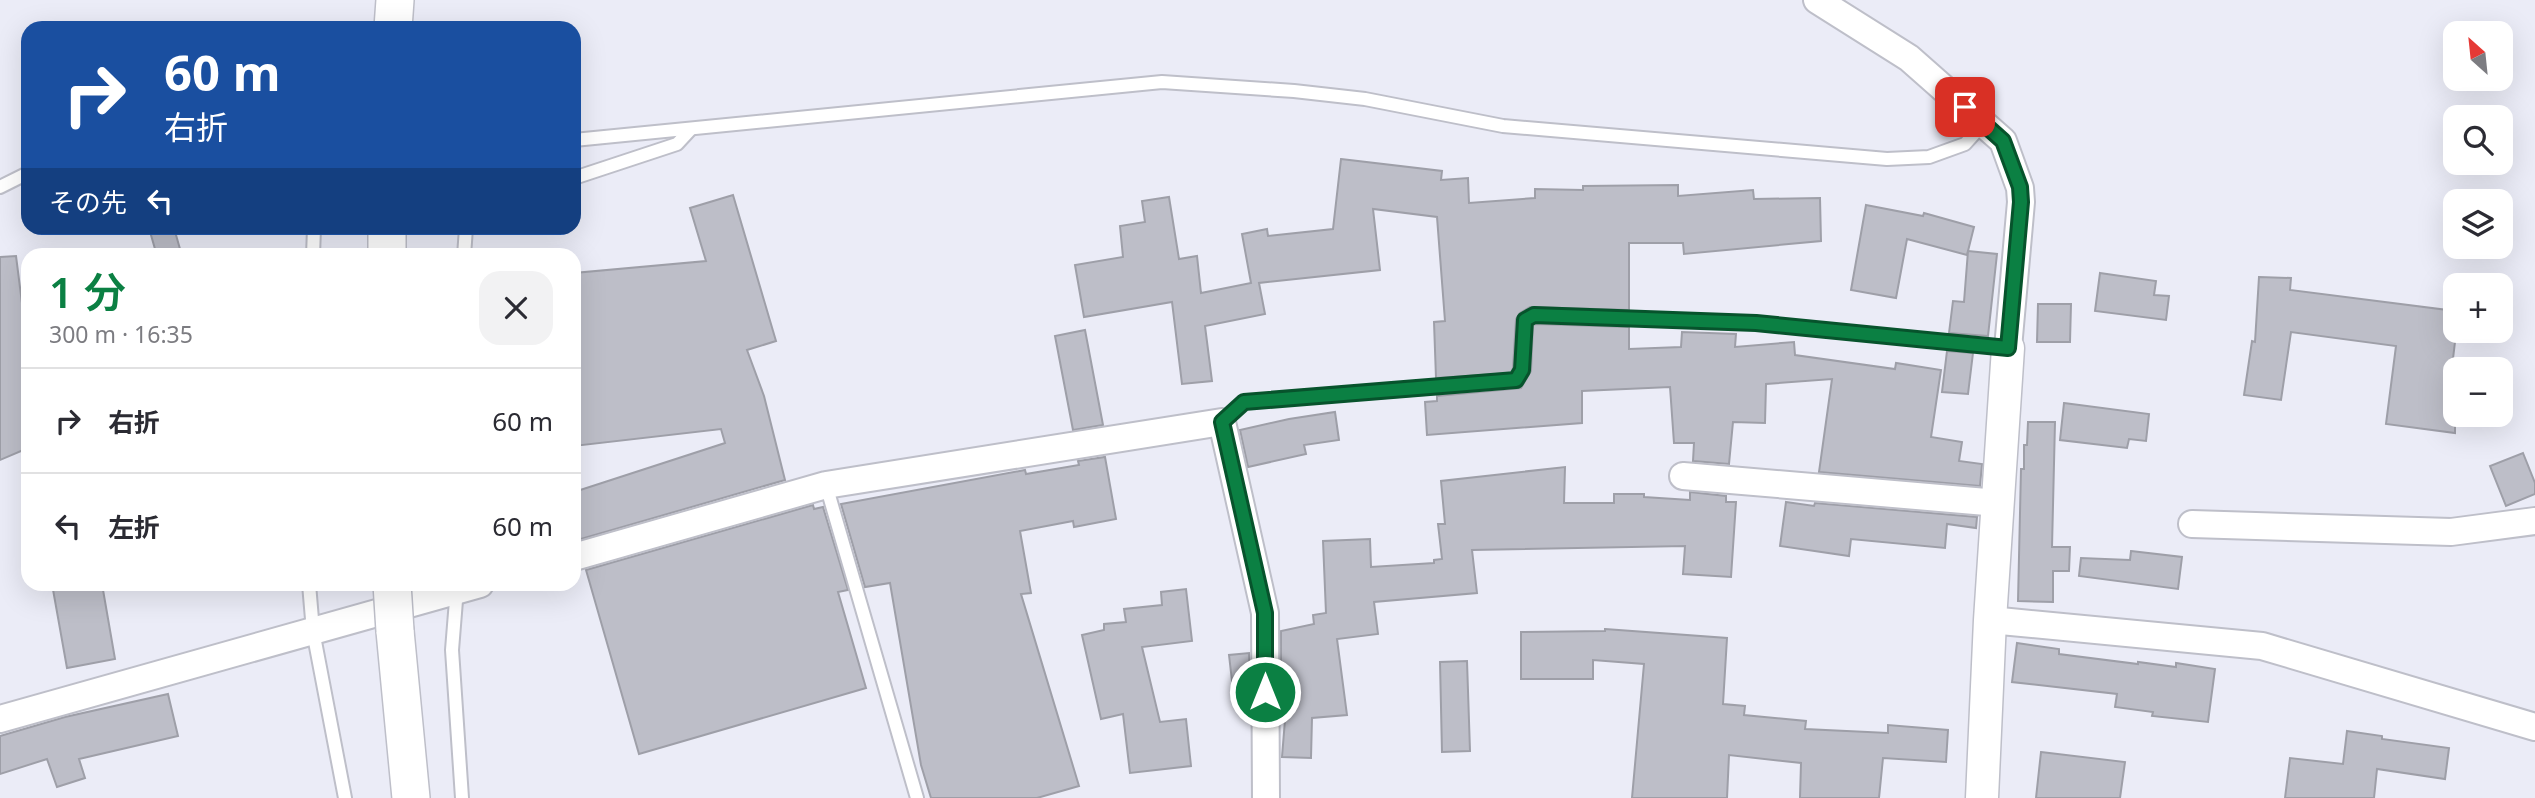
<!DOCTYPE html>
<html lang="ja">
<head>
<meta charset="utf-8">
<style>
	:root { --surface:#fff; --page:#f2f2f3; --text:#2b2b33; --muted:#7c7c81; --line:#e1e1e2; --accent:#0b8043 }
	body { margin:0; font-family:"Noto Sans","Noto Sans JP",sans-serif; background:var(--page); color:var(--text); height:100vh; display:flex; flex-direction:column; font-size:26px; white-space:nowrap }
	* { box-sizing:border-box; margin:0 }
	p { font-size:23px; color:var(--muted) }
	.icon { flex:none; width:38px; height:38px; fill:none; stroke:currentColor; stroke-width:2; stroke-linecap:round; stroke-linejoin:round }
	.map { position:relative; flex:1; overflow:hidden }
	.sheet { position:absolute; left:21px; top:248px; width:560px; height:343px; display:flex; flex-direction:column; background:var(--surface); border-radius:21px; box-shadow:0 7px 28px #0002 }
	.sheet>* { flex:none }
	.top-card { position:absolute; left:21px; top:21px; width:560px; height:214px; border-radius:21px; box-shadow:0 7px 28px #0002; background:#1a4fa0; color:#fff; overflow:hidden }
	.needle { width:46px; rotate:333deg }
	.controls { position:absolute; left:2443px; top:21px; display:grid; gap:14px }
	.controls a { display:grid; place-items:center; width:70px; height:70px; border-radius:14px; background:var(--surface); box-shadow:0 7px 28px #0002; font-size:35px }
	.pin { position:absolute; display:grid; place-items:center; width:60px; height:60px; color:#fff; margin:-30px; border-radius:14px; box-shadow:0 4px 10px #0006 }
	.me { position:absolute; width:77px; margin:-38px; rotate:0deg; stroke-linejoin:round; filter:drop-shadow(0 0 5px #0008) }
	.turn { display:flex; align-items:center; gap:24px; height:147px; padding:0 28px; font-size:32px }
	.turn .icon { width:91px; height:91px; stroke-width:2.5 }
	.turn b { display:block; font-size:49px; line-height:60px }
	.then { display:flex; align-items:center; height:66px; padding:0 28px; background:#0003; gap:14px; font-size:26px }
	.round { display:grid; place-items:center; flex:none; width:74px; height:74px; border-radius:21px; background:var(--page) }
	.summary { display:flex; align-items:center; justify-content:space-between; height:119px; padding:0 28px }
	h1 { font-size:42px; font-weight:600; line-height:52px; color:var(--accent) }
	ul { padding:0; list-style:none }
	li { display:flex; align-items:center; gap:21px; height:105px; padding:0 28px; border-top:2px solid var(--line) }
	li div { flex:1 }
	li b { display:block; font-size:26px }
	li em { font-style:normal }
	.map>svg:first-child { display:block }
</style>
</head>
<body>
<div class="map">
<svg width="2535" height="798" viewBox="0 0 2535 798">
	<rect width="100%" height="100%" fill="#ebecf7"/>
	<!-- building -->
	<g fill="#bdbec8" stroke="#9e9fa8" stroke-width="2">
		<polygon points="1341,159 1442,171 1441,180 1468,178 1469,203 1535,198 1535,189 1583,190 1583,186 1678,185 1678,196 1753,190 1754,199 1820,198 1821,241 1684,254 1683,243 1629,243 1629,310 1530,307 1520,313 1516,319 1513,368 1511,373 1436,378 1434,322 1445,321 1437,217 1373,209 1380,270 1259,283 1265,314 1205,326 1212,381 1182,384 1172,302 1084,317 1075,265 1123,257 1120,226 1145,222 1142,201 1169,197 1179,259 1197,256 1201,293 1251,283 1242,234 1267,229 1268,236 1333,229"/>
		<polygon points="733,195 776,341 747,350 764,396 785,480 574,541 574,492 725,443 721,429 574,446 574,273 706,261 690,208"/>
		<polygon points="1866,205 1923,216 1924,213 1974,227 1967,255 1907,239 1896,298 1851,290"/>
		<polygon points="149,228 174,228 182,256 157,256"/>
		<polygon points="1968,251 1997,254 1988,336 1949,333 1953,301 1964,302"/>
		<polygon points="16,256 23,311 26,310 28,326 28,448 0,460 0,257"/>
		<polygon points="2100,273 2156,281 2154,295 2169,296 2166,320 2095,311"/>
		<polygon points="2259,277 2291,278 2290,290 2455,311 2455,342 2449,392 2455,393 2455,433 2386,424 2396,346 2291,332 2281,400 2244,395 2252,341 2255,342"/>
		<polygon points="2038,304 2071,304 2070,342 2037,342"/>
		<polygon points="1536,324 1629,327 1629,349 1681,347 1682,332 1736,334 1735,347 1794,342 1795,355 1895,369 1896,363 1941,370 1931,437 1962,442 1959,461 1982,464 1980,486 1819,472 1832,379 1766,384 1765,423 1733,422 1729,464 1693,461 1694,443 1674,443 1670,387 1582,391 1582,423 1427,435 1425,402 1437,401 1437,396 1521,388 1531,371 1533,325"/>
		<polygon points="1085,330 1103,425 1073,430 1055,336"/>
		<polygon points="1947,351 1973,353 1968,394 1942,392"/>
		<polygon points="2064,403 2149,414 2146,441 2129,439 2127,448 2060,440"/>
		<polygon points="1335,412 1339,440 1304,445 1306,454 1248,467 1240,430 1289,419"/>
		<polygon points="2028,422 2055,422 2052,547 2070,547 2069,571 2053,571 2053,602 2018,601 2021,469 2024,469 2024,445 2027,445"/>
		<polygon points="2523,453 2535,483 2535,494 2506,506 2490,466"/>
		<polygon points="1105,457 1116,519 1074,527 1073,521 1020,531 1031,593 1021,594 1079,786 1037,798 931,798 921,765 890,583 865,587 841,504 1025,470 1026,474 1079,465 1078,461"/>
		<polygon points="1565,467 1564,503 1614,503 1614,494 1644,494 1644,497 1690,500 1690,492 1726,496 1726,502 1736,502 1731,577 1683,574 1685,546 1472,550 1477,593 1374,602 1378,634 1337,639 1347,715 1312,718 1311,758 1282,757 1285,720 1283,676 1281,676 1281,631 1314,624 1313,615 1326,613 1323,541 1370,539 1371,567 1434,563 1434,560 1442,559 1438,524 1445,524 1441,481"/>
		<polygon points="1786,502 1814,506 1815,503 1977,517 1976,528 1947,524 1945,548 1851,539 1849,556 1780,546"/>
		<polygon points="813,505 814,509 823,507 848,590 838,592 866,688 639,754 586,570"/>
		<polygon points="2131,551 2182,557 2178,589 2079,576 2081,558 2130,560"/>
		<polygon points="52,584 102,584 115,659 67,668"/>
		<polygon points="1186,589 1192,641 1142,647 1160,722 1186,719 1191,766 1130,773 1123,714 1101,719 1082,635 1104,630 1104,624 1126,622 1124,609 1162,605 1161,592"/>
		<polygon points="1605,629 1727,638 1723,704 1745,706 1744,715 1806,721 1805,729 1888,733 1888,725 1948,730 1946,762 1883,758 1879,798 1800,798 1801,763 1729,755 1727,798 1632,798 1644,664 1593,660 1593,679 1521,679 1521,632 1605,631"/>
		<polygon points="2017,643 2059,649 2059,654 2138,664 2138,662 2176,667 2176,663 2215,669 2208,722 2152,716 2153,712 2115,707 2117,694 2012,682"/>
		<polygon points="1249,653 1250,679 1232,681 1229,655"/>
		<polygon points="1467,661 1470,751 1442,752 1440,662"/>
		<polygon points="168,694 178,736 79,759 85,778 57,787 47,759 0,774 0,736 65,717"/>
		<polygon points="2347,731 2382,736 2382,739 2449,748 2445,779 2377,769 2374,798 2285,798 2290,758 2343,764"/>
		<polygon points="2041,752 2125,762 2120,798 2036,798"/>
	</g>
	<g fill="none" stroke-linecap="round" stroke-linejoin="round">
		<!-- service casing -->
		<g stroke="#bebfc9" stroke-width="16">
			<g id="service">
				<polyline points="574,140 1162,82 1294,91 1365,99 1503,126 1887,159 1929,157 1965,144 1984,123"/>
				<polyline points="574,178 677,144 690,130"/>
				<polyline points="0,187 28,173"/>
				<polyline points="313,256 314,228"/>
				<polyline points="464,256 466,228"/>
				<polyline points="1222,422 1244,402 1516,381 1522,370 1525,320 1534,315 1756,323 2007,348"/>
				<polyline points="826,485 917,798"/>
				<polyline points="309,584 313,631 345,798"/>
				<polyline points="457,588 452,650 462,798"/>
			</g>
		</g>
		<!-- minor casing -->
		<g stroke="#bebfc9" stroke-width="30">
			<g id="minor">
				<polyline points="1817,0 1909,58 2003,141 2020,188 2021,202 2008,348"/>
				<polyline points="1683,476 1998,503"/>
				<polyline points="2192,524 2451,532 2535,521"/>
				<polyline points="574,557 826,485 1222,422 1265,613 1266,798"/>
				<polyline points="1990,620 2262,646 2535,727"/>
				<polyline points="0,719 480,584"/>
			</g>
		</g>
		<!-- tertiary casing -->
		<g stroke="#bebfc9" stroke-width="35">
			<polyline id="tertiary" points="1982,798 1990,620 2008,348"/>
		</g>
		<!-- secondary casing -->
		<g stroke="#bebfc9" stroke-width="40">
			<g id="secondary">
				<polyline points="393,28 395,0"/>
				<polyline points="387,256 387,228"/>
				<polyline points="395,631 411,798"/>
			</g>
		</g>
		<!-- service -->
		<use href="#service" stroke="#fff" stroke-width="12"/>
		<!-- minor -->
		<use href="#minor" stroke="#fff" stroke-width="26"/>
		<!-- tertiary -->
		<use href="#tertiary" stroke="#fff" stroke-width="32"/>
		<!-- secondary -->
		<use href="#secondary" stroke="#fff" stroke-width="37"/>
		<!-- secondary-bridge casing -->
		<g stroke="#bebfc9" stroke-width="40" stroke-linecap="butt">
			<polyline id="secondary-bridge" points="392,584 395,631"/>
		</g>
		<!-- secondary-bridge -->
		<use href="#secondary-bridge" stroke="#fff" stroke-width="37"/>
	</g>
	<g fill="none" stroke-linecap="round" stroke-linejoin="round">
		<!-- route casing -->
		<g stroke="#07532c" stroke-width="18">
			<polyline id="route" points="1265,692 1265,613 1222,422 1244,402 1516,380 1522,370 1525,320 1534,315 1756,323 2008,348 2021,202 2020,187 2003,141 1965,107"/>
		</g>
		<!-- route -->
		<use href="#route" stroke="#0b8043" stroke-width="12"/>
	</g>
</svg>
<div class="controls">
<a><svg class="needle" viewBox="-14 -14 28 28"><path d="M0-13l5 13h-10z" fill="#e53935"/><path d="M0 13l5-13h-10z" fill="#7c7c81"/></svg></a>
<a><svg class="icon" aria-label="search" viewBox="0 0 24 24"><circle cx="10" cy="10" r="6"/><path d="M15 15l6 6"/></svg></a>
<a><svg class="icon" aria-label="layers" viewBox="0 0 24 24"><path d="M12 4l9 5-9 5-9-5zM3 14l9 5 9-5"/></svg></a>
<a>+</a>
<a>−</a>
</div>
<div class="pin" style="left:1965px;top:107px;background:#d93025"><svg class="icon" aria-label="arrive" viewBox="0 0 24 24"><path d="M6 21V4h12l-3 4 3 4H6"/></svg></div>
<svg class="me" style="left:1265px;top:692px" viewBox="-20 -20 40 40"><circle r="17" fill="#0b8043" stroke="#fff" stroke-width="3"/><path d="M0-11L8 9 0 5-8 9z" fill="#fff"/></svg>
<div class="top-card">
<div class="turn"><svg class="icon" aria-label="right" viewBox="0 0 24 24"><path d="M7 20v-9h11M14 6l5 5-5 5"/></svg><div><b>60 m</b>右折</div></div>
<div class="then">その先<svg class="icon" aria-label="left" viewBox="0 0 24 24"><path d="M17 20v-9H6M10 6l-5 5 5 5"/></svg></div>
</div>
<section class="sheet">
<div class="summary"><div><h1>1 分</h1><p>300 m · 16:35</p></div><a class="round"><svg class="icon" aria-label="close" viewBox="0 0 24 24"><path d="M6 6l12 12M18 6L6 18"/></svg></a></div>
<ul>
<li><svg class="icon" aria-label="right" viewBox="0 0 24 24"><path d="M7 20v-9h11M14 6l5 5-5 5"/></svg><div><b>右折</b></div><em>60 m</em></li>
<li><svg class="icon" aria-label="left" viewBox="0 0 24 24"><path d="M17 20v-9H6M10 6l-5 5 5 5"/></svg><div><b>左折</b></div><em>60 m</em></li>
</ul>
</section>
</div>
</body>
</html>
